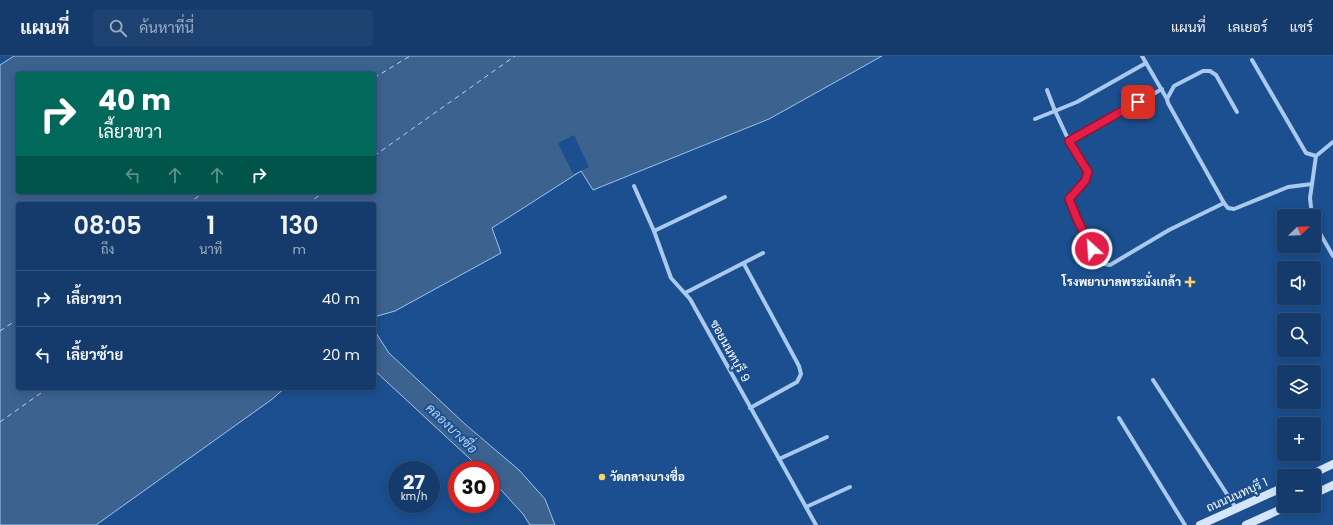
<!DOCTYPE html>
<html lang="th">
<head>
<meta charset="utf-8">
<style>
	:root { --surface:#143b6b; --page:#1d4271; --text:#f1f3f6; --muted:#9dadc1; --line:#33557e }
	body { margin:0; font-family:Poppins,Sarabun,sans-serif; background:var(--page); color:var(--text); height:100vh; display:flex; flex-direction:column; font-size:15px; white-space:nowrap }
	* { box-sizing:border-box; margin:0 }
	p { font-size:13px; color:var(--muted) }
	.icon { flex:none; width:22px; height:22px; fill:none; stroke:currentColor; stroke-width:2; stroke-linecap:round; stroke-linejoin:round }
	.map { position:relative; flex:1; overflow:hidden }
	.side { position:absolute; left:16px; top:146px; width:360px; height:188px; display:flex; flex-direction:column; background:var(--surface); border-radius:4px; box-shadow:0 2px 10px #0003,0 0 0 1px var(--line) }
	.side>* { flex:none }
	.banner { position:absolute; left:16px; top:16px; width:360px; height:122px; border-radius:4px; box-shadow:0 2px 10px #0003,0 0 0 1px var(--line); background:#00695c; color:#fff; overflow:hidden }
	.needle { width:26px; rotate:67deg }
	.controls { position:absolute; left:1277px; top:153px; display:grid; gap:8px }
	.controls a { display:grid; place-items:center; width:44px; height:44px; border-radius:4px; background:var(--surface); box-shadow:0 2px 10px #0003,0 0 0 1px var(--line); font-size:20px }
	.speed { position:absolute; left:388px; top:405px; display:flex; gap:8px; font-size:20px; font-weight:700; text-align:center }
	.speed>* { display:grid; place-content:center; width:52px; height:52px; border-radius:50%; background:var(--surface); box-shadow:0 2px 10px #0003,0 0 0 1px var(--line); line-height:1 }
	.speed small { font-size:10px; font-weight:400 }
	.speed .limit { border:6px solid #d22; background:#fff; color:#111 }
	.pin { position:absolute; display:grid; place-items:center; width:34px; height:34px; color:#fff; margin:-17px; border-radius:8px; box-shadow:0 2px 6px #0006 }
	.me { position:absolute; width:44px; margin:-22px; rotate:334deg; stroke-linejoin:round; filter:drop-shadow(0 0 3px #0008) }
	.turn { display:flex; align-items:center; gap:14px; height:84px; padding:0 16px; font-size:18px }
	.turn .icon { width:52px; height:52px; stroke-width:2.5 }
	.turn b { display:block; font-size:28px; line-height:34px }
	.lanes { display:flex; align-items:center; height:38px; padding:0 16px; background:#0003; justify-content:center; gap:20px; direction:ltr }
	.lanes .off { opacity:.35 }
	.eta { display:flex; justify-content:space-evenly; align-items:center; height:68px; text-align:center }
	.eta b { font-size:24px; font-weight:600; line-height:28px }
	ul { padding:0; list-style:none }
	li { display:flex; align-items:center; gap:12px; height:56px; padding:0 16px; border-top:1px solid var(--line) }
	li div { flex:1 }
	li b { display:block; font-size:15px }
	li em { font-style:normal }
	header { display:flex; align-items:center; gap:24px; box-sizing:border-box; height:56px; padding:0 20px; background:var(--surface); border-bottom:1px solid var(--line) }
	header strong { font-size:19px }
	nav { display:flex; gap:22px; margin-inline-start:auto; font-size:14px }
	.search { width:280px; height:36px; background:var(--page); display:flex; align-items:center; gap:10px; box-sizing:border-box; padding:0 14px; border-radius:4px; color:var(--muted); font-size:15px }
	.map>svg:first-child { display:block }
</style>
</head>
<body>
<header>
<strong>แผนที่</strong>
<div class="search"><svg class="icon" aria-label="search" viewBox="0 0 24 24"><circle cx="10" cy="10" r="6"/><path d="M15 15l6 6"/></svg>ค้นหาที่นี่</div>
<nav><a>แผนที่</a><a>เลเยอร์</a><a>แชร์</a></nav>
</header>
<div class="map">
<svg width="1333" height="469" viewBox="0 0 1333 469">
	<rect width="100%" height="100%" fill="#1b4f8f"/>
	<!-- water -->
	<g fill="#3c6290" stroke="#9cc4f0" fill-rule="evenodd">
		<path d="M14,0H882L769,63L593,134L581,115L492,172L501,197L395,255L374,261V148H18V332H285L271,344L96,469H0V9ZM18,18H374V136H18Z"/>
		<polygon points="374,274 389,297 466,369 519,414 545,443 555,469 530,469 523,458 491,423 491,414 482,414 374,314"/>
	</g>
	<!-- pier -->
	<polygon fill="#1b4f8f" points="574,79 589,111 573,118 558,87"/>
	<g fill="none" stroke-linecap="round" stroke-linejoin="round">
		<!-- ferry -->
		<g stroke="#b5d3f5" stroke-width="1" stroke-dasharray="5 4" stroke-linecap="butt">
			<polyline points="374,22 410,0"/>
			<polyline points="374,100 515,0"/>
			<polyline points="187,148 205,136"/>
			<polyline points="307,148 324,136"/>
			<polyline points="0,275 18,263"/>
			<polyline points="0,366 48,332"/>
		</g>
		<!-- street -->
		<g stroke="#a9c9ee" stroke-width="4">
			<polyline points="1142,0 1167,43 1168,47 1224,147 1228,152 1234,153 1288,131 1312,128"/>
			<polyline points="1252,4 1306,97 1316,100"/>
			<polyline points="1047,34 1055,55 1077,46 1146,7"/>
			<polyline points="1167,43 1174,30 1203,15 1210,15 1216,19 1237,56"/>
			<path d="M1035,63L1055,55L1069,85L1088,116C1086,129 1077,134 1069,143C1073,160 1091,197 1104,208L1110,209L1169,174L1224,147"/>
			<polyline points="1069,85 1162,33"/>
			<polyline points="634,130 654,175 671,222 690,243 816,469"/>
			<polyline points="1312,160 1310,142 1316,100 1333,86"/>
			<polyline points="1314,167 1333,200"/>
			<polyline points="654,175 725,141"/>
			<polyline points="744,208 799,310 801,318 797,326 750,352"/>
			<polyline points="685,237 763,197"/>
			<polyline points="1153,324 1236,452"/>
			<polyline points="1119,362 1185,469"/>
			<polyline points="779,403 827,381"/>
			<polyline points="806,451 850,431"/>
		</g>
		<!-- secondary -->
		<g stroke="#d6e6fa" stroke-width="8">
			<polyline points="1308,420 1333,408"/>
			<polyline points="1314,438 1333,429"/>
			<polyline points="1200,469 1284,431"/>
			<polyline points="1246,469 1288,450"/>
		</g>
	</g>
	<g fill="none" stroke-linecap="round" stroke-linejoin="round">
		<!-- route casing -->
		<g stroke="#92132f" stroke-width="10">
			<polyline id="route" points="1092,193 1078,165 1069,143 1085,125 1088,116 1069,85 1138,46"/>
		</g>
		<!-- route -->
		<use href="#route" stroke="#e11d48" stroke-width="7"/>
	</g>
	<!-- markers -->
	<g fill="#ffd166" stroke="#1b4f8f" stroke-width="1.5">
		<path d="M1188 220h4v4h4v4h-4v4h-4v-4h-4v-4h4z"/>
		<circle cx="602" cy="421" r="4"/>
	</g>
	<g text-anchor="middle" stroke-width="4" stroke-linejoin="round" paint-order="stroke">
		<!-- poi labels -->
		<g font-size="12" font-weight="bold" fill="#fff" stroke="#1b4f8f" text-anchor="end">
			<text x="1181" y="230">โรงพยาบาลพระนั่งเกล้า</text>
			<text x="610" y="425" text-anchor="start">วัดกลางบางซื่อ</text>
		</g>
		<!-- street labels -->
		<g font-size="12" fill="#fff" stroke="#1b4f8f">
			<text transform="translate(730 295) rotate(61)" y="4">ซอยนนทบุรี 9</text>
			<text transform="translate(1237 439) rotate(-24)" y="4">ถนนนนทบุรี 1</text>
		</g>
		<!-- water labels -->
		<g font-size="13" font-style="italic" fill="#b5d3f5" stroke="#1b4f8f">
			<text transform="translate(452 372) rotate(44)" y="5">คลองบางซื่อ</text>
		</g>
	</g>
</svg>
<div class="controls">
<a><svg class="needle" viewBox="-14 -14 28 28"><path d="M0-13l5 13h-10z" fill="#e53935"/><path d="M0 13l5-13h-10z" fill="#9dadc1"/></svg></a>
<a><svg class="icon" aria-label="sound" viewBox="0 0 24 24"><path d="M4 9h4l5-4v14l-5-4H4zM17 9q2 3 0 6"/></svg></a>
<a><svg class="icon" aria-label="search" viewBox="0 0 24 24"><circle cx="10" cy="10" r="6"/><path d="M15 15l6 6"/></svg></a>
<a><svg class="icon" aria-label="layers" viewBox="0 0 24 24"><path d="M12 4l9 5-9 5-9-5zM3 14l9 5 9-5"/></svg></a>
<a>+</a>
<a>−</a>
</div>
<div class="speed"><div>27<small>km/h</small></div><div class="limit">30</div></div>
<div class="pin" style="left:1138px;top:46px;background:#d93025"><svg class="icon" aria-label="arrive" viewBox="0 0 24 24"><path d="M6 21V4h12l-3 4 3 4H6"/></svg></div>
<svg class="me" style="left:1092px;top:193px" viewBox="-20 -20 40 40"><circle r="17" fill="#e11d48" stroke="#fff" stroke-width="3"/><path d="M0-11L8 9 0 5-8 9z" fill="#fff"/></svg>
<div class="banner">
<div class="turn"><svg class="icon" aria-label="right" viewBox="0 0 24 24"><path d="M7 20v-9h11M14 6l5 5-5 5"/></svg><div><b>40 m</b>เลี้ยวขวา</div></div>
<div class="lanes"><svg class="icon off" aria-label="left" viewBox="0 0 24 24"><path d="M17 20v-9H6M10 6l-5 5 5 5"/></svg><svg class="icon off" aria-label="ahead" viewBox="0 0 24 24"><path d="M12 20V5M6 11l6-6 6 6"/></svg><svg class="icon off" aria-label="ahead" viewBox="0 0 24 24"><path d="M12 20V5M6 11l6-6 6 6"/></svg><svg class="icon" aria-label="right" viewBox="0 0 24 24"><path d="M7 20v-9h11M14 6l5 5-5 5"/></svg></div>
</div>
<section class="side">
<div class="eta">
<div><b>08:05</b><p>ถึง</p></div>
<div><b>1</b><p>นาที</p></div>
<div><b>130</b><p>m</p></div>
</div>
<ul>
<li><svg class="icon" aria-label="right" viewBox="0 0 24 24"><path d="M7 20v-9h11M14 6l5 5-5 5"/></svg><div><b>เลี้ยวขวา</b></div><em>40 m</em></li>
<li><svg class="icon" aria-label="left" viewBox="0 0 24 24"><path d="M17 20v-9H6M10 6l-5 5 5 5"/></svg><div><b>เลี้ยวซ้าย</b></div><em>20 m</em></li>
</ul>
</section>
</div>
</body>
</html>
